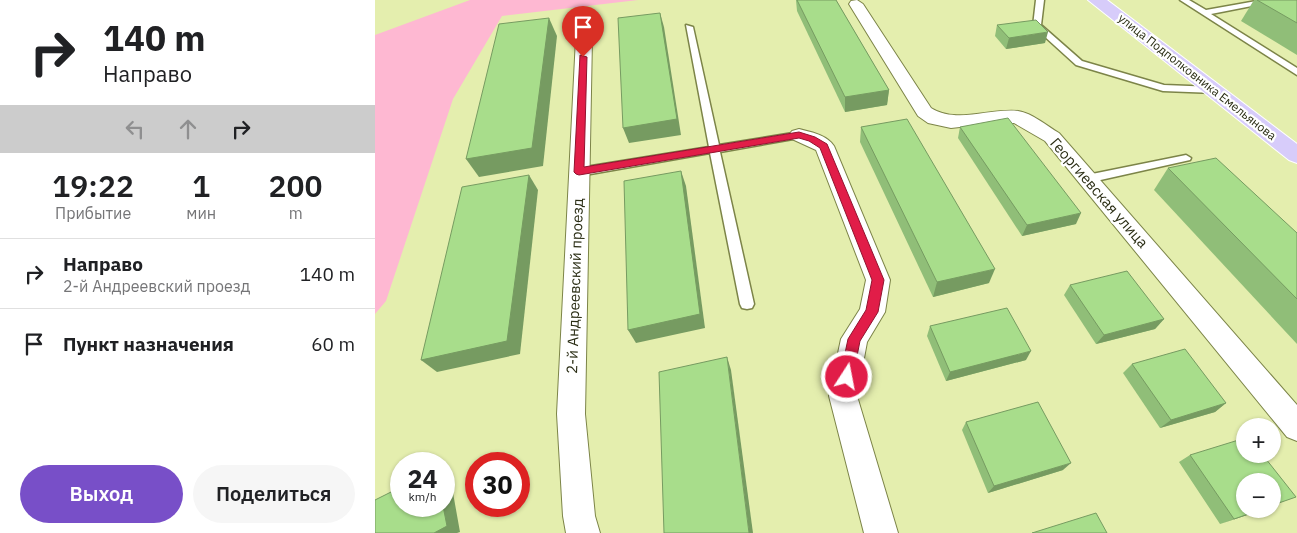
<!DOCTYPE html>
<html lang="ru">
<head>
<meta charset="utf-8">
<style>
	:root { --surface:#fff; --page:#f6f6f6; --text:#202124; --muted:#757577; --line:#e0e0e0; --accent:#784fc8 }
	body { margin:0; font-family:"IBM Plex Sans",sans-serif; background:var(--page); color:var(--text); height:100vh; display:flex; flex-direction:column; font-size:19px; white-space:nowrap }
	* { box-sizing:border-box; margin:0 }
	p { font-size:16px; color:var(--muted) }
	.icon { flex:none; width:28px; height:28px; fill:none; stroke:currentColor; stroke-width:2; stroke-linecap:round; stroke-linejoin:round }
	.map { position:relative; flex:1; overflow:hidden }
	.details { display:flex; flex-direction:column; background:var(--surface); width:375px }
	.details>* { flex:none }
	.banner { background:#fff; color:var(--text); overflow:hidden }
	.fabs { position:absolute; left:861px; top:418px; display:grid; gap:10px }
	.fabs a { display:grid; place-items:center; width:45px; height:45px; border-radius:50%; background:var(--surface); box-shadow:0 1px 4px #0004; font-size:25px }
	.speed { position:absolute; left:15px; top:452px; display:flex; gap:10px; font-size:25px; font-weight:700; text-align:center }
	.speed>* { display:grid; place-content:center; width:65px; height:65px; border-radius:50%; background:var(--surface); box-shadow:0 1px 4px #0004; line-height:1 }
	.speed small { font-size:12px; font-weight:400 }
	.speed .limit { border:8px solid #d22; background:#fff; color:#111 }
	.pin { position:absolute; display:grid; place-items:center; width:42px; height:42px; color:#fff; margin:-51px -21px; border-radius:50% 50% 50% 0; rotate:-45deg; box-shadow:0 0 5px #0007 }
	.pin .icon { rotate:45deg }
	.me { position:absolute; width:55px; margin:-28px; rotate:11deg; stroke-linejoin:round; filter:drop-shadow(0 0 4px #0008) }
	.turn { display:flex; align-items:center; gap:18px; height:105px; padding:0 20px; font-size:22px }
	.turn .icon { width:65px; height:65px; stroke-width:2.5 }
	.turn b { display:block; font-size:35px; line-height:42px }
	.lanes { display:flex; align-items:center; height:48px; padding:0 20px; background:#0003; justify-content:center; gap:25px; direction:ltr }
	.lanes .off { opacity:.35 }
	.eta { display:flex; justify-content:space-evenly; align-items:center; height:85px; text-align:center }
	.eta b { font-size:30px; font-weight:600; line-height:35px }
	.primary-button { display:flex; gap:10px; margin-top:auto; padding:10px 20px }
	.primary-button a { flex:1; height:58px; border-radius:30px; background:var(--accent); color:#fff; font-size:20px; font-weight:600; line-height:58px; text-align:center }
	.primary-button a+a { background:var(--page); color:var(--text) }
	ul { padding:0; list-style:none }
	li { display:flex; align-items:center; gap:15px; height:70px; padding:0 20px; border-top:1px solid var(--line) }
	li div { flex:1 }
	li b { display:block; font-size:19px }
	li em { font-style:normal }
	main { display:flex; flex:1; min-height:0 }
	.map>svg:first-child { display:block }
</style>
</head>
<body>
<main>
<section class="details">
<div class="banner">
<div class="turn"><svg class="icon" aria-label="right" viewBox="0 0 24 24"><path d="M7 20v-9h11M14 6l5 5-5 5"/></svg><div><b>140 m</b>Направо</div></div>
<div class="lanes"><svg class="icon off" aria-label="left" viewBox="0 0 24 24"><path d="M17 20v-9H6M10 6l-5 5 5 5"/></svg><svg class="icon off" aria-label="ahead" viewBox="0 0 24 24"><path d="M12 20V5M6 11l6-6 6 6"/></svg><svg class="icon" aria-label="right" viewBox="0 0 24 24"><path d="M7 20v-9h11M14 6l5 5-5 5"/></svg></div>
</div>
<div class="eta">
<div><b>19:22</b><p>Прибытие</p></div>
<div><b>1</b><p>мин</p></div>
<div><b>200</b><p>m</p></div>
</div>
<ul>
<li><svg class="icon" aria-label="right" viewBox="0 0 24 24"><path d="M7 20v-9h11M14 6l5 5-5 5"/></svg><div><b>Направо</b><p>2-й Андреевский проезд</p></div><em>140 m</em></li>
<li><svg class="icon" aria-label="arrive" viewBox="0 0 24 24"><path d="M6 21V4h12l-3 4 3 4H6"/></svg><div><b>Пункт назначения</b></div><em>60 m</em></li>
</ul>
<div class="primary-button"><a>Выход</a><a>Поделиться</a></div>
</section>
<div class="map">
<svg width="922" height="533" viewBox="0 0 922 533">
	<rect width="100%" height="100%" fill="#e4eeae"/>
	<!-- green -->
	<polygon fill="#feb8d2" points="95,0 263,0 127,16 78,99 11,301 0,314 0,35"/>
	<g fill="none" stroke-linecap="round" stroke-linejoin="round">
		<!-- service casing -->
		<g stroke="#7c8448" stroke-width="3">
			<g id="service">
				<polygon points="661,0 669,0 666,25 707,61 789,85 840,87 845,90 840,93 788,91 701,65 658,26"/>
				<polygon points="805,0 814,0 831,10 887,0 887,4 836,14 922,68 922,75"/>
				<polygon points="311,25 318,27 344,145 424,132 429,135 424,138 345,152 379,304 377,308 372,309 367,308 365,304 335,153 204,176 199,172 204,168 334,147"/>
				<polygon points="811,155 816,158 815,160 712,183 707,179 712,175"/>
			</g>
		</g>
		<!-- minor casing -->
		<g stroke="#7c8448" stroke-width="2">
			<g id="minor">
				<path d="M482,0L488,4L556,108C582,124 614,108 643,111C657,113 672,126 684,133L922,405V441L912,437L670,141L639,123H620L576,128L553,123L543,116L474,4L476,1Z"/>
				<polygon points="209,33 215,35 217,38 210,414 220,516 225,533 191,533 188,516 182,414 201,38 203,35"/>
				<path d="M424,129C436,132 452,135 459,146L515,280L510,312L492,342L482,396L523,533H489L454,396L466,339L485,309L491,280L441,150L417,139L414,135L417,131Z"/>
			</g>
		</g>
		<!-- primary casing -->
		<g stroke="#fff" stroke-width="2">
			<polygon id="primary" points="713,0 732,0 922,144 922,163 914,160"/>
		</g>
		<!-- service -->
		<use href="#service" fill="#fff" fill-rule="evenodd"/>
		<!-- minor -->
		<use href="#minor" fill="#fff" fill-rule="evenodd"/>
		<!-- primary -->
		<use href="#primary" fill="#d7ccfa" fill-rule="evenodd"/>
	</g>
	<!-- wall -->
	<g fill="#90be78">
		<polygon points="421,0 461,0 514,90 512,105 470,112 422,11"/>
		<polygon points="879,0 922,0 922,55 866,21"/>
		<polygon points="622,25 670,43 631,49 620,36"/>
		<polygon points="486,127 614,283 558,297 485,142"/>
		<polygon points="585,127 701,224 647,236 583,138"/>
		<polygon points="793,168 922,233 922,344 779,190"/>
		<polygon points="695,285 789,319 780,329 721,344 689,295"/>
		<polygon points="555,326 651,360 571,381 552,336"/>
		<polygon points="757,364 851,403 840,412 785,428 748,373"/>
		<polygon points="591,422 688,470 613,493 587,430"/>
		<polygon points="815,455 870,509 890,509 845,524 804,462"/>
	</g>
	<!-- shaded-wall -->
	<g fill="#769b61">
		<polygon points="285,13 289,27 306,135 254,143 248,128"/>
		<polygon points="174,18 182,36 168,166 104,177 91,159"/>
		<polygon points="673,32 670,43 631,49 634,38"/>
		<polygon points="514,90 512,105 470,112 470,97"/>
		<polygon points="306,171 311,186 330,328 261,343 253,330"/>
		<polygon points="154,175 163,190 145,354 62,372 46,360"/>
		<polygon points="706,213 701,224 647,236 652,225"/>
		<polygon points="620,269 614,283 558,297 562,282"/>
		<polygon points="789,319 780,329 721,344 729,335"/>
		<polygon points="656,351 651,360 571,381 575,372"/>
		<polygon points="352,357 356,370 378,533 374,533"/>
		<polygon points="851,403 840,412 785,428 796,420"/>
		<polygon points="696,463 688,470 613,493 619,486"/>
		<polygon points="69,472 75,476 85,532 82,533 59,533 69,506"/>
		<polygon points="888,509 890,509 845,524 859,519"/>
	</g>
	<!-- building -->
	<g fill="#a8dd8b" stroke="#769b61">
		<polygon points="422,0 461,0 514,90 470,97"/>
		<polygon points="882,0 922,0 922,23"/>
		<polygon points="285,13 302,119 248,128 243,18"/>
		<polygon points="174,18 157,148 91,159 124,24"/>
		<polygon points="661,20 673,32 634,38 622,25"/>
		<polygon points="633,118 706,213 652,225 585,127"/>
		<polygon points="532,119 620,269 562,282 486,127"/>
		<polygon points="841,158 922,233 922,299 793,168"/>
		<polygon points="306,171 325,314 253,330 249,181"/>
		<polygon points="154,175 132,341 46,360 87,187"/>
		<polygon points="752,271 789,319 729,335 695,285"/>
		<polygon points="632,308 656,351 575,372 555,326"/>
		<polygon points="810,349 851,403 796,420 757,364"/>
		<polygon points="352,357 374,533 289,533 284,372"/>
		<polygon points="663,402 696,463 619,486 591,422"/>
		<polygon points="870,438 870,454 887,454 921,497 898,505 898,481 870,481 870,509 888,509 859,519 815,455"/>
		<polygon points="26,487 26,506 68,506 72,526 59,533 0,533 0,500"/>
		<polygon points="721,513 732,533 657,533"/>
	</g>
	<!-- route -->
	<polygon fill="#e11d48" stroke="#92132f" points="205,55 212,57 209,167 424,132 440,137 452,144 509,280 503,312 485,341 477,381 472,383 467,381 465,377 473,339 491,310 497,280 445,148 434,141 424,138 204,175 201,174 199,172"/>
	<g text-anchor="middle" stroke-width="4.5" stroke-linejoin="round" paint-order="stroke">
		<!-- far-street labels -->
		<g font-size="12" fill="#2b2e15" stroke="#fff">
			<text transform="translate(822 77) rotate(38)" y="4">улица Подполковника Емельянова</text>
		</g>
		<!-- street labels -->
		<g font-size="15" fill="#2b2e15" stroke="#fff">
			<text transform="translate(724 193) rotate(49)" y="5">Георгиевская улица</text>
			<text transform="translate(200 286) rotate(-88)" y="5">2-й Андреевский проезд</text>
		</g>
	</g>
</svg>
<div class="fabs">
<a>+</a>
<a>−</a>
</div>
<div class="speed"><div>24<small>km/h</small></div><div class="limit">30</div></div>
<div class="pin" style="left:208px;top:57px;background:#d93025"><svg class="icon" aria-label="arrive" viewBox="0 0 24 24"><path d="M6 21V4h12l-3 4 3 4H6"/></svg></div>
<svg class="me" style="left:472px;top:377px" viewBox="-20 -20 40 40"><circle r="17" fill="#e11d48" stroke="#fff" stroke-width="3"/><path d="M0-11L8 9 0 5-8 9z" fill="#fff"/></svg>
</div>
</main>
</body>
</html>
